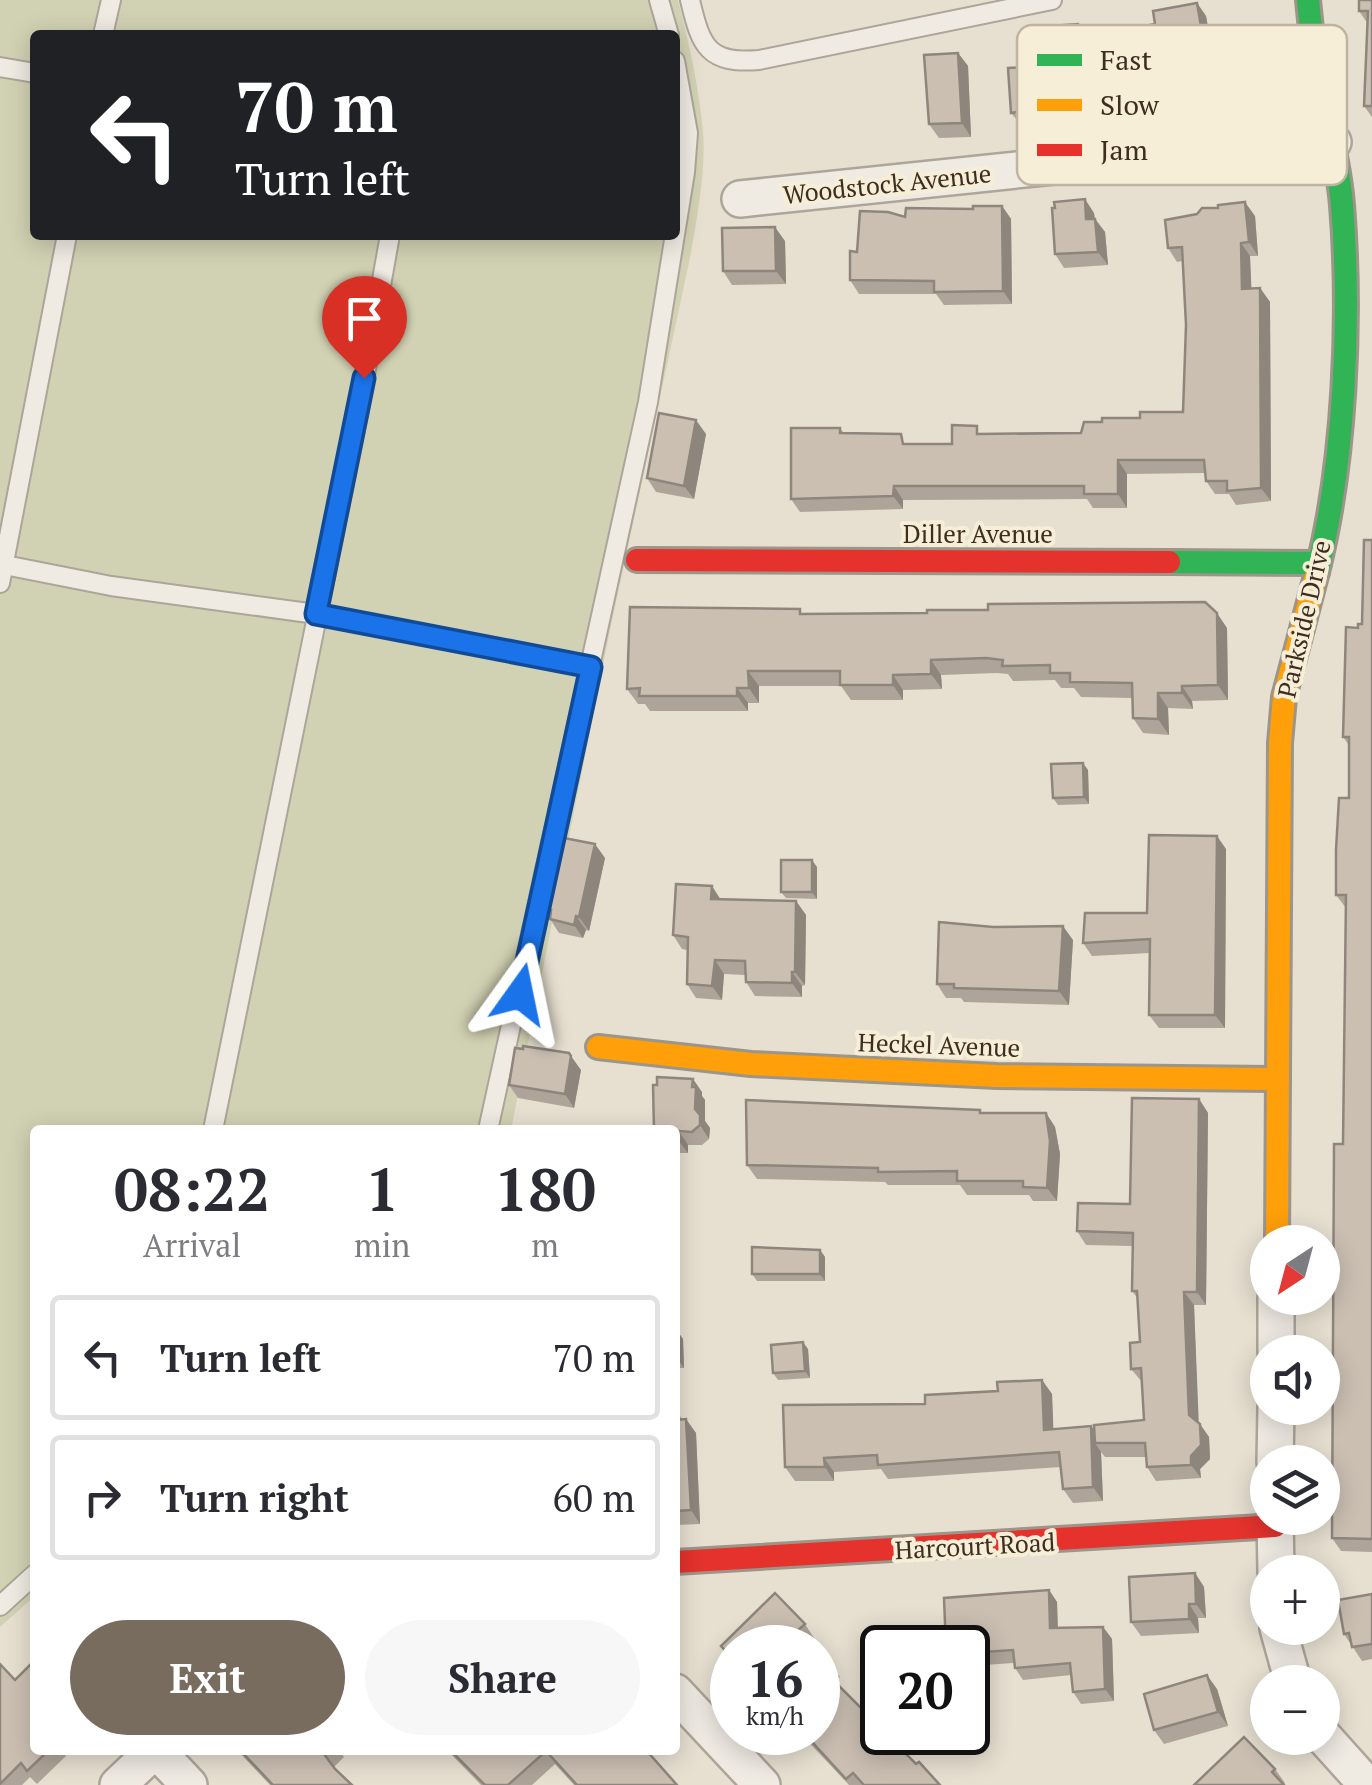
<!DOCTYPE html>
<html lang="en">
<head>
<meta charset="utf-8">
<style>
	:root { --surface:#fff; --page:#f7f7f7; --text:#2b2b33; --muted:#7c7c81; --line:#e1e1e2; --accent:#786c5e }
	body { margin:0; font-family:"PT Serif",serif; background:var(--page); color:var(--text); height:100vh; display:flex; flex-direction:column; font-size:38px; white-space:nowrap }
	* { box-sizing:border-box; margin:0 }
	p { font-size:32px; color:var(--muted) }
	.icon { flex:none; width:55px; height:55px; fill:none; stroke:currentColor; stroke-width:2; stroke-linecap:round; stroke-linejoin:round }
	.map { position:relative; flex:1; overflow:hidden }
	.details { position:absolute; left:30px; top:1125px; width:650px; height:630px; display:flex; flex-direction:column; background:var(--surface); border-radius:10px; box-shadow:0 5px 25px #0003 }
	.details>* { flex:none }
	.top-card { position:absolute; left:30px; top:30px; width:650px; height:210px; border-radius:10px; box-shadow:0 5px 25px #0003; background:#202124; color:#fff; overflow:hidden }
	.needle { width:65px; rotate:216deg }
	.fabs { position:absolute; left:1250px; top:1225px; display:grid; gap:20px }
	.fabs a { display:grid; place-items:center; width:90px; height:90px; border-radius:50%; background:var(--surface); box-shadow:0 5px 25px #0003; font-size:50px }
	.speed { position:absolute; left:710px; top:1625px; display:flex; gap:20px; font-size:50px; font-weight:700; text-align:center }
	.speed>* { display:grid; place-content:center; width:130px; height:130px; border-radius:50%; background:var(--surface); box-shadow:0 5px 25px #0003; line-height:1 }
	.speed small { font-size:25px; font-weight:400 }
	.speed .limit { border:5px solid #111; border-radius:15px; background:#fff; color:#111 }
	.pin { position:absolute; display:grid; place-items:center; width:85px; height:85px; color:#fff; margin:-102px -42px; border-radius:50% 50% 50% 0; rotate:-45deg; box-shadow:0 0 10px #0007 }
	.pin .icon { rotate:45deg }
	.me { position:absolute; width:110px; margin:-55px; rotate:12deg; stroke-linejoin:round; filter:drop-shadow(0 0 8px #0008) }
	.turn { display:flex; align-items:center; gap:35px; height:210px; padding:0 40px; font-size:45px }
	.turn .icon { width:130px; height:130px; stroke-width:2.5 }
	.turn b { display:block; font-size:70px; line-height:85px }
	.eta { display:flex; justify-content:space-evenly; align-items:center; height:170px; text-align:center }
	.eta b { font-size:60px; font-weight:600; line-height:70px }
	.button { display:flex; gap:20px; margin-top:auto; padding:20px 40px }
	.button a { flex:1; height:115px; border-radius:60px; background:var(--accent); color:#fff; font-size:40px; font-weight:600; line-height:115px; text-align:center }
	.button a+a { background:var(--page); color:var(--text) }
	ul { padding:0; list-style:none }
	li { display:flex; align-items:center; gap:30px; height:125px; margin:0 20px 15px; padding:0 20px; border:5px solid var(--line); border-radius:10px }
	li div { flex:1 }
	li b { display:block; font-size:38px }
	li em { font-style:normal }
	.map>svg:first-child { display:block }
</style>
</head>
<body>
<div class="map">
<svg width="1372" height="1785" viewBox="0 0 1372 1785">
	<rect width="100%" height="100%" fill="#e7e0d1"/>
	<!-- cemetery -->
	<path fill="#d1d1b3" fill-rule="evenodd" d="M0,0H678C689,43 699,87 703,132C706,173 697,217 690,258L610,630L511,1130H35V1596L0,1627ZM35,35H675V235H35Z"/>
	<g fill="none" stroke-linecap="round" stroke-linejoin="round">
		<!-- lane casing -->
		<g stroke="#ada599" stroke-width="22">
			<g id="lane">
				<polyline points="659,0 669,35"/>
				<path d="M690,0C701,47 708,64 759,60L1052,0"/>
				<polyline points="103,35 111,0"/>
				<polyline points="0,67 35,73"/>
				<polyline points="0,564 111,586 316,614 591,667"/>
				<polyline points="0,583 67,235"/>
				<polyline points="213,1130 358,414 390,235"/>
				<polyline points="488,1130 648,402 685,172 688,133 675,61"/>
				<polyline points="0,1606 35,1574"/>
			</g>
		</g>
		<!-- street casing -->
		<g stroke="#ada599" stroke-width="40">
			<g id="street">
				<polyline points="740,199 1073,164 1333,142"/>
				<polyline points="1276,1352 1276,1298"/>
				<polyline points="1275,1462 1276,1408"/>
				<polyline points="1275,1518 1276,1572"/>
				<polyline points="1278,1628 1293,1682"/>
				<polyline points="675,1692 762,1785"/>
				<polyline points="1322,1735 1367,1785"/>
				<polyline points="156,1750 189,1785"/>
				<polyline points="118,1785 155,1750"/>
			</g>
		</g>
		<!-- fast casing -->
		<g stroke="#9c958a" stroke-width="28">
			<g id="fast">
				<path d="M1308,0C1310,20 1312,41 1315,61C1323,109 1338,156 1342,205C1351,318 1345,462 1317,572"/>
				<polyline points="1169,562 1319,563"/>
			</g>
		</g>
		<!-- slow casing -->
		<g stroke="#9c958a" stroke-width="28">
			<g id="slow">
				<polyline points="598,1047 751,1064 997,1076 1278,1079"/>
				<polyline points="1277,1242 1280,743 1284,697 1317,572"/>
			</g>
		</g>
		<!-- jam casing -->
		<g stroke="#9c958a" stroke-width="28">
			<g id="jam">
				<polyline points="637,560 1169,562"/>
				<polyline points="675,1562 1275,1526"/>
			</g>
		</g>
		<!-- lane -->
		<use href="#lane" stroke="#efebe3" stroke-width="18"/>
		<!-- street -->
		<use href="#street" stroke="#efebe3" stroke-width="35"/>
		<!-- fast -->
		<use href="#fast" stroke="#30b455" stroke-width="22"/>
		<!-- slow -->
		<use href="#slow" stroke="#ff9f0a" stroke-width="22"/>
		<!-- jam -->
		<use href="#jam" stroke="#e5322d" stroke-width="22"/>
	</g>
	<!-- wall -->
	<g fill="#afa499">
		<polygon points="1372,0 1372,117 1364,106 1368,24 1359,11"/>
		<polygon points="1197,3 1206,16 1215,66 1223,79 1233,118 1195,125 1193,122 1184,123 1181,120 1119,132 1092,133 1088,128 1027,132 1011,113 1028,67 1051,49 1086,35 1155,24"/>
		<polygon points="958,53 968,66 971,137 939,138 929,124"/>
		<polygon points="1002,206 1011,219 1012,304 944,305 936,294 859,294 850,280 905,217"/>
		<polygon points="1094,213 1095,219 1105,232 1108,265 1064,268 1055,254"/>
		<polygon points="1255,216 1258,256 1250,256 1251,289 1260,288 1270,302 1271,501 1236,505 1229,494 1215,494 1206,481 1205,473 1127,474 1127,508 1093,508 1087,499 903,500 903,509 800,512 791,499 840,428 844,433 908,444 952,444 982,434 1081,433 1102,422 1183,412 1186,325 1182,261 1177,262 1168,248"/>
		<polygon points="785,241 786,284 732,285 723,271"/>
		<polygon points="706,434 694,499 656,492 647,478"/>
		<polygon points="1372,540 1372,1552 1341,1551 1332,1538 1343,1144 1346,908 1336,895 1349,798 1349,745 1343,737 1358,628 1362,624"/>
		<polygon points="804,614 1227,628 1228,700 1192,701 1193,709 1168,708 1169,735 1143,733 1133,718 1132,698 1081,697 1074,688 1061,688 1055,680 1013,681 1008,674 997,673 941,675 942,689 903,690 903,700 851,700 841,686 759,686 759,703 748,703 748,711 650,711 645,704 638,704 627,689"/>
		<polygon points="1088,770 1089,804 1058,805 1053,798"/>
		<polygon points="1226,849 1225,1028 1159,1028 1149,1015 1150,953 1092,956 1083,943 1147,913"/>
		<polygon points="605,858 589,931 586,930 583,938 559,933 550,919 551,913 549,910"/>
		<polygon points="817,867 817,899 786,898 781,892"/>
		<polygon points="720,899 796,901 806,915 805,985 802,986 802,997 755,996 746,982 745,975 724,974 722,1000 696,998 687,984 687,950 682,949 673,935"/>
		<polygon points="993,927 1073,940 1069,1005 964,1002 961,998 946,998 937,984"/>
		<polygon points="523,1049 581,1070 574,1108 518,1098 509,1085"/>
		<polygon points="702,1092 702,1096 705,1100 705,1121 710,1128 709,1139 702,1145 688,1145 688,1153 675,1153 675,1130"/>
		<polygon points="1199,1099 1208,1113 1206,1305 1194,1305 1198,1422 1209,1437 1210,1459 1200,1469 1201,1478 1156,1481 1147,1467 1146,1457 1105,1457 1101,1452 1103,1501 1073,1503 1063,1489 1061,1467 888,1479 881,1469 834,1472 834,1481 795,1481 785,1467 925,1404 998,1391 1042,1380 1052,1394 1053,1429 1091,1426 1095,1431 1144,1420 1142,1382 1131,1369 1140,1342 1138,1299 1132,1291 1132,1246 1086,1245 1077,1231 1130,1204"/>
		<polygon points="982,1113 1046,1113 1055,1127 1060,1154 1057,1201 1033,1201 1029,1195 967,1195 960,1185 888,1185 885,1182 757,1179 747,1165"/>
		<polygon points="820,1250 825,1257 825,1281 757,1281 752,1274"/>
		<polygon points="675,1328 683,1339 684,1368 675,1368"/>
		<polygon points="808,1349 810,1378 778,1380 773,1373"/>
		<polygon points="675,1409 682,1419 696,1433 700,1524 677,1525 675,1522"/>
		<polygon points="1195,1573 1204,1587 1206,1618 1198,1618 1199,1633 1141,1636 1131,1622"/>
		<polygon points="1049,1590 1057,1602 1058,1628 1103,1627 1112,1639 1114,1701 1081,1704 1073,1692 1071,1675 1023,1680 1015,1668 1014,1663 968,1666 968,1648"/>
		<polygon points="1372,1594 1372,1659 1362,1661 1344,1634"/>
		<polygon points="805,1624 814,1638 809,1642 732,1648 732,1661 721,1646"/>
		<polygon points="818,1651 830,1663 840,1677 835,1682 860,1707 895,1736 892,1740 940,1785 849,1785 799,1732 818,1732"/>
		<polygon points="15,1680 35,1750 62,1750 66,1756 37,1784 30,1777 22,1785 0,1785"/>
		<polygon points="1217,1689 1228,1726 1164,1744 1154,1730"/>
		<polygon points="237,1750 339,1750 344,1757 334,1767 352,1785 270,1785"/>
		<polygon points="447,1750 646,1750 677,1785 574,1785 555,1764 532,1785 481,1785"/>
		<polygon points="1275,1769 1285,1783 1284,1784 1194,1785"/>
	</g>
	<!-- shaded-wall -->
	<g fill="#8e867d">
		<polygon points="1197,3 1206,16 1215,66 1223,79 1233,118 1224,105 1208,67"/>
		<polygon points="958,53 968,66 971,137 962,123"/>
		<polygon points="1085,199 1094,213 1096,233 1086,219"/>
		<polygon points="1245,202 1255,216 1258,256 1249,242"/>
		<polygon points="1002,206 1011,219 1012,304 1003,291"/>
		<polygon points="1095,219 1105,232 1108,265 1098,252"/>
		<polygon points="775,227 785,241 786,284 776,271"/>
		<polygon points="1241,243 1250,256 1252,302 1242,289"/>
		<polygon points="1260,288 1270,302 1271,501 1261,488"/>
		<polygon points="696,420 706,434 694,499 684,486"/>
		<polygon points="1118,460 1127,474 1127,508 1118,494"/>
		<polygon points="894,486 903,500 903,509 893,496"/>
		<polygon points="1217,613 1227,628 1228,700 1218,685"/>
		<polygon points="931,660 941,675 942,689 931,674"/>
		<polygon points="748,671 759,686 759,703 749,688"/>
		<polygon points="893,675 903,690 903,700 893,685"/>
		<polygon points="1182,686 1192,701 1193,709 1182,693"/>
		<polygon points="737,688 748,703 748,711 737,696"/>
		<polygon points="1158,693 1168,708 1169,735 1158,719"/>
		<polygon points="1083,763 1088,770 1089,804 1084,797"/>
		<polygon points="1217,836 1226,849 1225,1028 1215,1015"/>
		<polygon points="595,844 605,858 589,931 579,917"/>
		<polygon points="812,860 817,867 817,899 812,892"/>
		<polygon points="712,886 721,900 711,899"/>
		<polygon points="796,901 806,915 805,985 795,972"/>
		<polygon points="576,916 586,930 583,938 574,925"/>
		<polygon points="1063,926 1073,940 1069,1005 1059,991"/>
		<polygon points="715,960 724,974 722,1000 712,986"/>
		<polygon points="792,972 802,986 802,997 792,983"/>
		<polygon points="571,1056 581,1070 574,1108 565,1094"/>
		<polygon points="693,1079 702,1092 702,1096 705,1100 705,1121 710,1128 709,1139 700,1125 695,1109"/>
		<polygon points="1199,1099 1208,1113 1206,1305 1197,1292"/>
		<polygon points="1046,1113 1055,1127 1060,1154 1057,1201 1047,1188"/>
		<polygon points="679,1131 688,1145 688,1153 678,1140"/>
		<polygon points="820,1250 825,1257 825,1281 820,1274"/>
		<polygon points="1184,1292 1194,1305 1199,1428 1189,1415"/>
		<polygon points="675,1328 683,1339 684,1368 675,1355"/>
		<polygon points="803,1342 808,1349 810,1378 805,1371"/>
		<polygon points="1042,1380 1052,1394 1054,1444 1044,1430"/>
		<polygon points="686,1419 696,1433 700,1524 691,1510"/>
		<polygon points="1200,1424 1209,1437 1210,1459 1200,1469 1201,1478 1191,1465 1191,1456"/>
		<polygon points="1091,1426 1101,1440 1095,1443 1101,1452 1103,1501 1093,1487"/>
		<polygon points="824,1458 834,1472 834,1481 825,1467"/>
		<polygon points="1195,1573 1204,1587 1206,1618 1196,1604"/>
		<polygon points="1049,1590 1057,1602 1058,1640 1050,1628"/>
		<polygon points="1189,1604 1198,1618 1199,1633 1189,1619"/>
		<polygon points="1103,1627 1112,1639 1114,1701 1105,1689"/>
		<polygon points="1207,1675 1217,1689 1228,1726 1218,1712"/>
		<polygon points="883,1732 893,1732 895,1736 890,1742"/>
	</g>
	<!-- building -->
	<g fill="#cbbfb2" stroke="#8e867d" stroke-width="2.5">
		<polygon points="1359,0 1372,0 1372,106 1364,106 1368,11 1359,11"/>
		<polygon points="1197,3 1208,67 1214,66 1224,105 1187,112 1186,109 1175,111 1172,107 1110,119 1083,120 1083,115 1018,120 1017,112 1011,113 1008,68 1028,67 1029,50 1051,49 1050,26 1078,24 1079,36 1129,29 1155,24 1153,11"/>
		<polygon points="958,53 962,123 929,124 924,55"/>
		<polygon points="1085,199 1086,219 1095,219 1098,252 1055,254 1052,208 1055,208 1054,202"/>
		<polygon points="1245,202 1249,242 1241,243 1242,289 1260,288 1261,488 1227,491 1227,481 1206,481 1204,460 1118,460 1118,494 1084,494 1084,486 894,486 893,496 791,499 791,428 840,428 840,433 901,434 903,444 952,444 952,425 977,426 977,434 1081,433 1084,422 1102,422 1102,418 1140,418 1140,412 1183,412 1186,325 1182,247 1168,248 1165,220 1197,214 1202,208 1218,208 1218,205"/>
		<polygon points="973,206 1002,206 1003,291 934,292 934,281 850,280 850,251 857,252 860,211 888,212 905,217 906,208 973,209"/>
		<polygon points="775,227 776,271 723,271 722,228"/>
		<polygon points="659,413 696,420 684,486 647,478"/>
		<polygon points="1364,540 1372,540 1372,1539 1332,1538 1334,1144 1343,1144 1346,895 1336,895 1336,850 1339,798 1349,798 1349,737 1343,737 1346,627 1358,628 1358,624 1362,624"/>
		<polygon points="1205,602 1217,613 1218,685 1182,686 1182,693 1158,693 1158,719 1133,718 1132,683 1070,682 1070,673 1050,673 1050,665 1002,666 1003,660 986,658 931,660 931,674 893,675 893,685 840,685 840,671 748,671 749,688 737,688 737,696 639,696 640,688 627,689 630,607 800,609 800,614 927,613 927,610 988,610 988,604"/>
		<polygon points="1083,763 1084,797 1053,798 1051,764"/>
		<polygon points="1149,835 1217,836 1215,1015 1149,1015 1150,939 1083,943 1085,913 1147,913"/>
		<polygon points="564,838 595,844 579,917 576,916 574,925 550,919 551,910 549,910"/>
		<rect x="781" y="860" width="31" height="32"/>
		<polygon points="676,884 712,886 711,899 796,901 795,972 792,972 792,983 746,982 745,961 715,960 712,986 687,984 688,937 673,935"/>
		<polygon points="939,922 993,927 1063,926 1059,991 954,988 954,984 937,984"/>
		<polygon points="523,1046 569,1053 571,1056 565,1094 509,1085 515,1048 523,1049"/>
		<polygon points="657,1077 693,1079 692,1087 696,1087 695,1109 700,1115 700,1125 692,1132 679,1131 678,1140 675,1140 675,1130 654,1130 653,1085 657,1085"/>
		<polygon points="1132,1098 1199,1099 1197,1292 1184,1292 1189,1415 1200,1424 1201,1445 1191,1456 1191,1465 1147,1467 1145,1443 1095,1443 1094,1425 1144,1420 1141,1368 1131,1369 1130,1343 1140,1342 1137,1291 1132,1291 1133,1233 1077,1231 1078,1203 1130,1204"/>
		<polygon points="746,1100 980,1110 980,1113 1046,1113 1050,1141 1047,1188 1023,1187 1023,1181 957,1181 957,1171 878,1172 878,1168 747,1165"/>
		<polygon points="752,1247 820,1250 820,1274 752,1274"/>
		<polygon points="803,1342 805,1371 773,1373 771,1345"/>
		<polygon points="1042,1380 1044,1430 1091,1426 1093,1487 1063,1489 1059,1452 878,1465 877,1455 824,1458 825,1467 785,1467 783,1405 925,1404 925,1395 998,1391 997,1382"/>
		<polygon points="686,1419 691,1510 675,1511 675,1420"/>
		<polygon points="1195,1573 1196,1604 1189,1604 1189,1619 1131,1622 1129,1577"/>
		<polygon points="1049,1590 1050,1628 1103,1627 1105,1689 1073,1692 1070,1663 1015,1668 1013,1650 968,1653 968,1648 946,1648 944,1598"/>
		<polygon points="775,1593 805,1624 798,1630 814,1648 732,1648 732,1658 721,1646"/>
		<polygon points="1372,1594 1372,1644 1352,1647 1349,1633 1344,1634 1338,1600"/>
		<polygon points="818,1651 830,1663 823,1670 860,1707 866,1701 882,1719 882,1725 880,1728 882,1732 884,1732 916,1764 919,1762 940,1785 864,1785 853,1773 846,1779 803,1732 818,1732"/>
		<polygon points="35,1660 35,1750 49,1750 27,1771 21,1763 0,1784 0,1664 15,1680"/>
		<polygon points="1207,1675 1218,1712 1154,1730 1144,1694"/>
		<polygon points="1244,1737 1275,1769 1272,1772 1284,1785 1194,1785"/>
		<polygon points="240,1750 327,1750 324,1754 335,1769 352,1785 273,1785"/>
		<polygon points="450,1750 646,1750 677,1785 577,1785 546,1751 508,1785 485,1785"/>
	</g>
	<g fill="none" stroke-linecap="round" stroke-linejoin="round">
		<!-- route casing -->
		<g stroke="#114b97" stroke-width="25">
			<polyline id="route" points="364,378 316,614 591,667 520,994"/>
		</g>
		<!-- route -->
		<use href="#route" stroke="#1a73e8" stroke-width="18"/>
	</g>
	<g text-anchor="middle" stroke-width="8" stroke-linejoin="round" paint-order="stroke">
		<!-- street labels -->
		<g font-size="25" fill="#3d2e20" stroke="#f7eed8">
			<text transform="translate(887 184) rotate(-6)" y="9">Woodstock Avenue</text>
			<text x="978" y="543">Diller Avenue</text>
			<text transform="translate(1304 619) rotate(-77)" y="9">Parkside Drive</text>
			<text transform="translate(939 1045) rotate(2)" y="9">Heckel Avenue</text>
			<text transform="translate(975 1546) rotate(-3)" y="9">Harcourt Road</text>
		</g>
	</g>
	<!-- legend -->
	<rect x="1017" y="25" width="330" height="160" rx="15" fill="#f7eed8" stroke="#bfb4a1" stroke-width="2.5"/>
	<rect x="1037" y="54" width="45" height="12" fill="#30b455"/>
	<rect x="1037" y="99" width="45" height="12" fill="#ff9f0a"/>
	<rect x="1037" y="144" width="45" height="12" fill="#e5322d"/>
	<g font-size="28" fill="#3d2e20">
		<text x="1100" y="70">Fast</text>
		<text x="1100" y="115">Slow</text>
		<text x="1100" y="160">Jam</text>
	</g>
</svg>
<div class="fabs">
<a><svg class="needle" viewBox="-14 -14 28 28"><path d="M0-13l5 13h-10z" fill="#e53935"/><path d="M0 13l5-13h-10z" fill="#7c7c81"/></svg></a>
<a><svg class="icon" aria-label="sound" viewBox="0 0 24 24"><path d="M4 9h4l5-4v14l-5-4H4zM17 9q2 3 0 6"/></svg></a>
<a><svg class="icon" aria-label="layers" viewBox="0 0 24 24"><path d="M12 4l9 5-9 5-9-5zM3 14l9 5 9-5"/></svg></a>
<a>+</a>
<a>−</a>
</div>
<div class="speed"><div>16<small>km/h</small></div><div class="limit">20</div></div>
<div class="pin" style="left:364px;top:378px;background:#d93025"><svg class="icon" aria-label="arrive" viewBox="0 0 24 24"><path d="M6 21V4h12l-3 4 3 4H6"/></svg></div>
<svg class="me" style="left:520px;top:994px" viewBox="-20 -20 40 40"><path d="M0-17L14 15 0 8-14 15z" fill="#1a73e8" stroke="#fff" stroke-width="4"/></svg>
<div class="top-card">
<div class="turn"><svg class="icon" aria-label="left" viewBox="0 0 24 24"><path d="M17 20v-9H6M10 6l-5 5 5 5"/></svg><div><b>70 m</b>Turn left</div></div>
</div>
<section class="details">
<div class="eta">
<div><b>08:22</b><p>Arrival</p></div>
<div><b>1</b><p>min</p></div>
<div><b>180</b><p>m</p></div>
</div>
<ul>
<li><svg class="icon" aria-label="left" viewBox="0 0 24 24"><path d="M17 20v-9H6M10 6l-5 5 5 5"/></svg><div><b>Turn left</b></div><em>70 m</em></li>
<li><svg class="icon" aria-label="right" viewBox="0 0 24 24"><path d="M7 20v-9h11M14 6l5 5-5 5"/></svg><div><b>Turn right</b></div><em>60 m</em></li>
</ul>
<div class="button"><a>Exit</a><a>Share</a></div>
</section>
</div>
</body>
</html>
